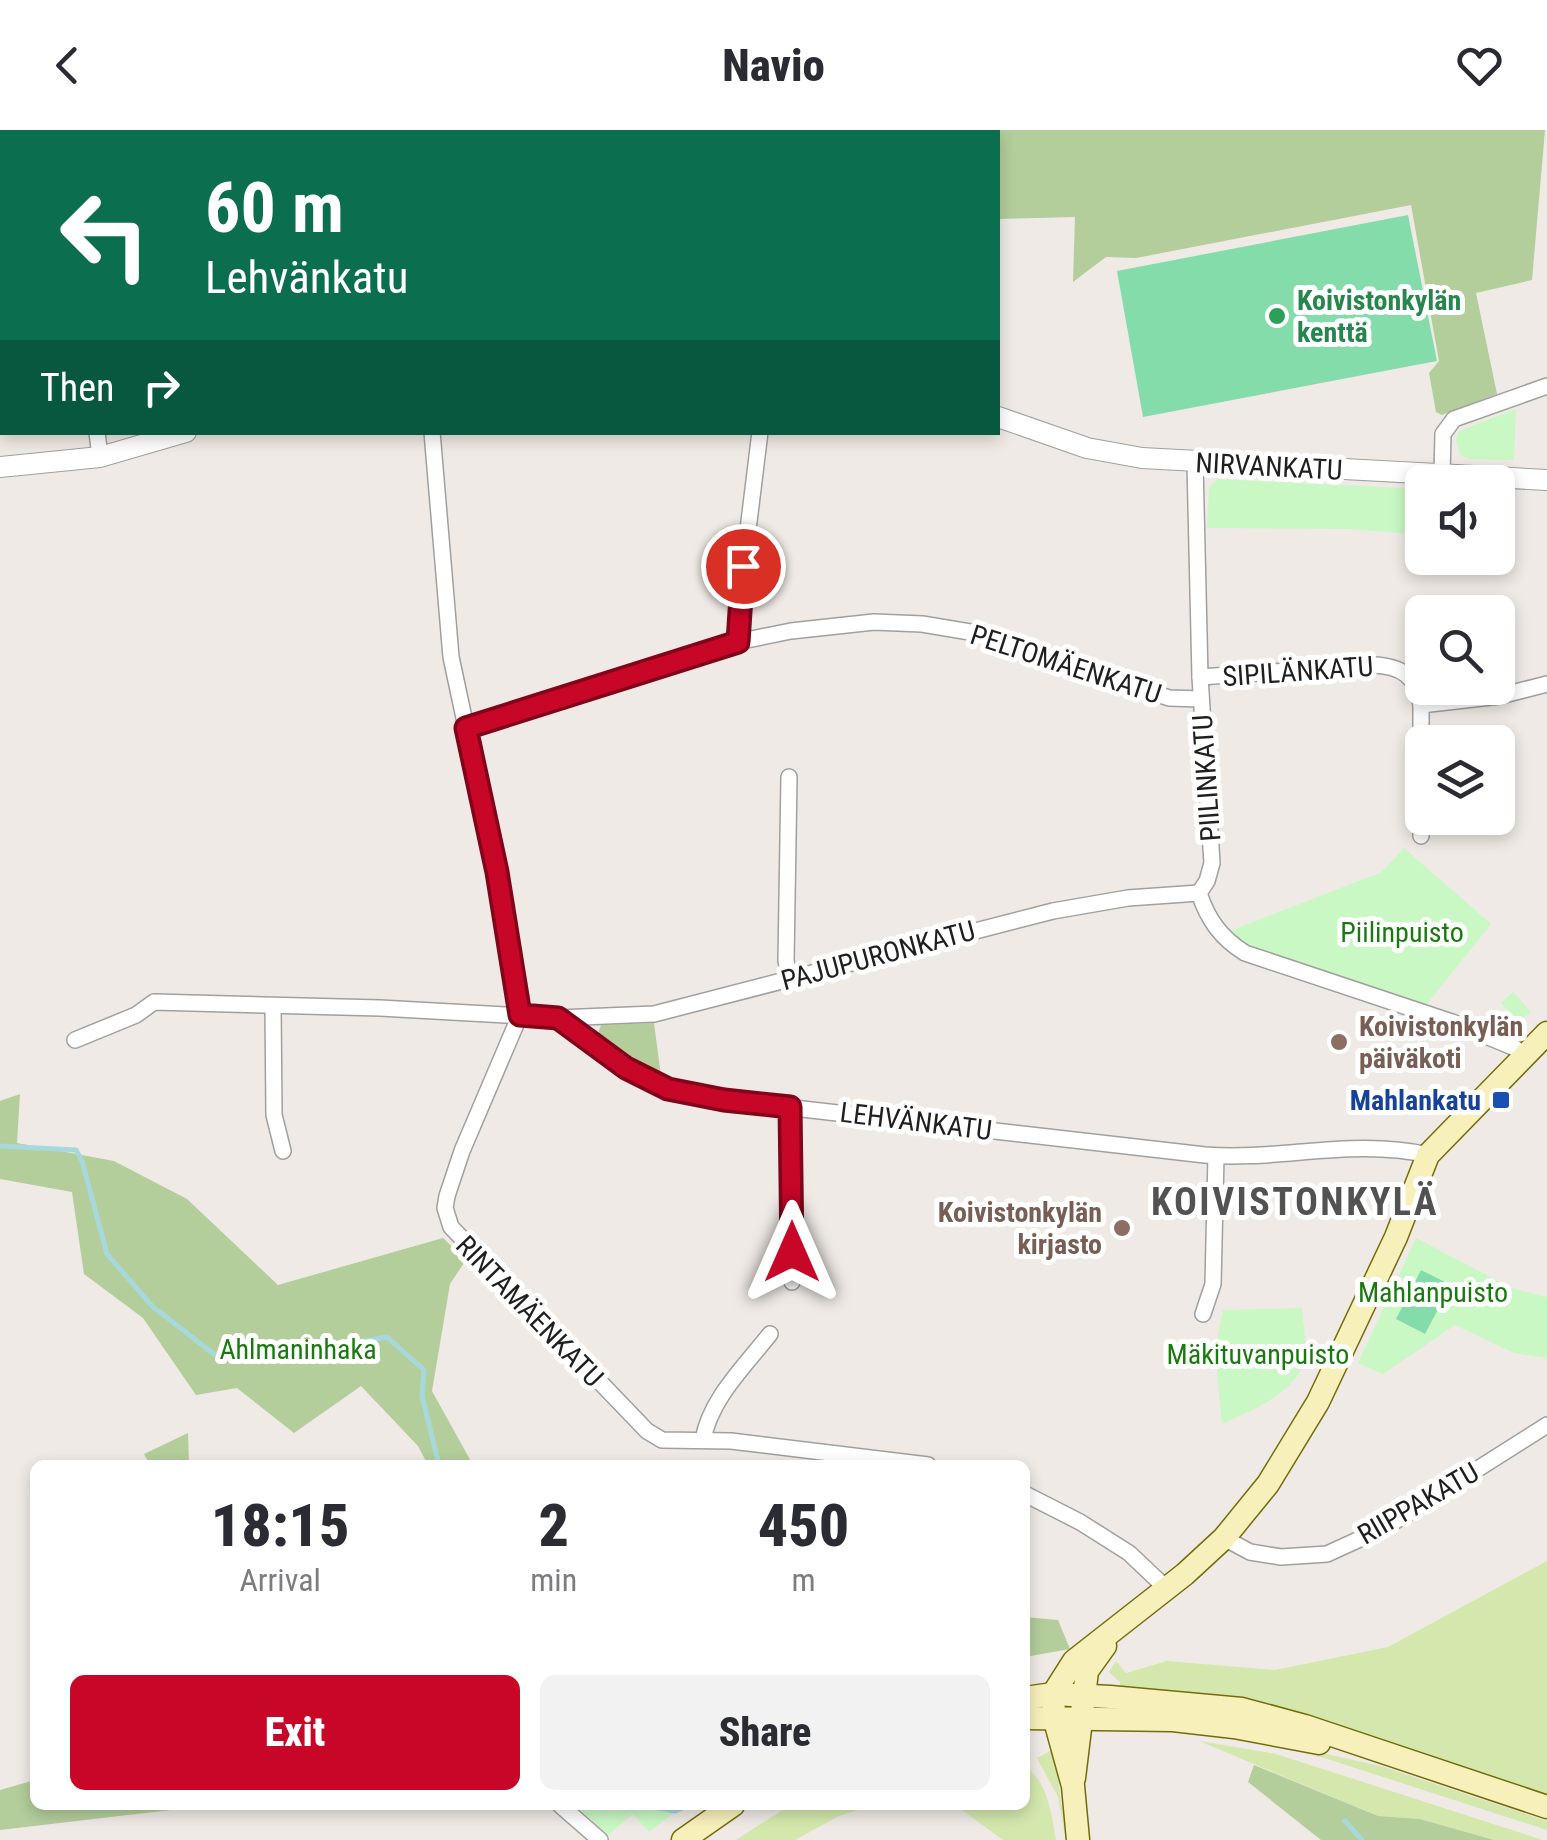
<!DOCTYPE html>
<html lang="en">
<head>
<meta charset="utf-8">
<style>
	:root { --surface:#fff; --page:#f2f2f3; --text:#2b2b33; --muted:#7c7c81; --accent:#c80628 }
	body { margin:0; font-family:"Roboto Condensed",sans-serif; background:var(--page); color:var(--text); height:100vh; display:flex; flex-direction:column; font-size:38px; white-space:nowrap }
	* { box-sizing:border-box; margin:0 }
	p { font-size:32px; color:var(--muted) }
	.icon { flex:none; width:55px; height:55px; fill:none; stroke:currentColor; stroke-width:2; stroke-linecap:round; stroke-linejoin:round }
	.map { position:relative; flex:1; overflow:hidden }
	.sheet { position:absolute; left:30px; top:1330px; width:1000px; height:350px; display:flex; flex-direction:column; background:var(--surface); border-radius:15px; box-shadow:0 5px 15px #0003 }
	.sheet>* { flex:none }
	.guide { position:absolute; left:0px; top:0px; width:1000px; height:305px; box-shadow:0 5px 15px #0003; background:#0b6e4f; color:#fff; overflow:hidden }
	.fabs { position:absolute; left:1405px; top:335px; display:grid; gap:20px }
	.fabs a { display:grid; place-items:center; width:110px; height:110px; border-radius:15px; background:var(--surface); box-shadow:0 5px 15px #0003; font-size:50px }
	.pin { position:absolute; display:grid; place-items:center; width:85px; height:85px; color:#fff; margin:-42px; border:5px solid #fff; border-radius:50%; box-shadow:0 2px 10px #0007 }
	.me { position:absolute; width:110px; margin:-55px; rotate:0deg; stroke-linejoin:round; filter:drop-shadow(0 0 8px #0008) }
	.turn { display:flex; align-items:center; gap:35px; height:210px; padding:0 40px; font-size:45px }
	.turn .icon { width:130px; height:130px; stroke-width:2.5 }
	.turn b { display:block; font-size:70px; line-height:85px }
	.then { display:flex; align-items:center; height:95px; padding:0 40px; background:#0003; gap:20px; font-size:38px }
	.eta { display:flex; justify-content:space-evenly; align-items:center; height:170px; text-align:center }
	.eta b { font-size:60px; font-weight:800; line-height:70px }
	.cta { display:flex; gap:20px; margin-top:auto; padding:20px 40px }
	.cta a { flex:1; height:115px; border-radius:15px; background:var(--accent); color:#fff; font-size:40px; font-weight:800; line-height:115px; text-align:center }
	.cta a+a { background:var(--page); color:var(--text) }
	header { display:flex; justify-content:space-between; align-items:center; height:130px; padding:0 40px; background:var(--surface); font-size:45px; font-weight:800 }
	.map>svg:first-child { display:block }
</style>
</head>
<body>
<header><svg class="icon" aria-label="back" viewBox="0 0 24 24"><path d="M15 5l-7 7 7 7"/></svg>Navio<svg class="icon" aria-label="heart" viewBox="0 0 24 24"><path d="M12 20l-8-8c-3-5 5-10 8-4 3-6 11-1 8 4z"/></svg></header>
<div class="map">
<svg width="1547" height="1710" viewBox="0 0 1547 1710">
	<rect width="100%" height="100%" fill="#efeae5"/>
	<!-- grass -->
	<g fill="#d4e8ad">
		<polygon points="1547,1431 1547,1665 1287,1578 1227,1565 1120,1558 1120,1552 1109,1542 1116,1531 1126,1543 1167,1531 1275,1540 1388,1517"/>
		<polygon points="1199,1611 1276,1624 1543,1710 1494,1710 1420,1689 1378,1686"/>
		<polygon points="1284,1615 1381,1636 1547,1691 1547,1700"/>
		<polygon points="1054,1619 1066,1710 1058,1667 1037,1628"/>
		<path d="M1025,1636C1049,1654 1051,1683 1056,1710H1003L955,1675H1025Z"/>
		<polygon points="790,1675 873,1675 839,1686 795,1710 736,1710"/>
	</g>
	<!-- forest -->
	<g fill="#b3cd9b">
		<polygon points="838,0 1545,0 1532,150 1476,163 1497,264 1442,285 1436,282 1429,243 1439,231 1411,75 1136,128 1106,127 1073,152 1075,87 998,89 998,2"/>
		<polygon points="654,893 661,946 644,941 596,909 601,895"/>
		<polygon points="20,964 17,1013 114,1031 187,1069 278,1155 443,1108 466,1130 450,1154 432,1261 473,1335 428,1335 418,1316 361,1256 294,1303 237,1258 196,1265 143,1188 84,1144 72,1062 0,1049 0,971"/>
		<polygon points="188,1303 189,1335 150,1335 144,1324"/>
		<polygon points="1025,1487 1058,1490 1070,1519 1025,1527"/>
		<polygon points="1254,1635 1378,1686 1420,1689 1494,1710 1321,1710 1248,1652"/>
		<polygon points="35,1650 35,1675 196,1677 0,1700 0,1660"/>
	</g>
	<!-- park -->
	<g fill="#c9f8c4">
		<polygon points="1516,279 1514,330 1470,329 1460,325 1456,310 1459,301"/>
		<polygon points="1217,349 1422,359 1422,405 1350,399 1207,398 1209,358"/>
		<polygon points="1404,718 1491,794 1426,875 1252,819 1230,801 1382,742"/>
		<polygon points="1513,862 1531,882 1518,892 1501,873"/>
		<polygon points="1416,1108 1511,1158 1547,1167 1547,1228 1514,1223 1455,1195 1383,1244 1358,1233"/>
		<path d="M1302,1178C1303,1193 1307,1212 1305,1226C1299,1263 1252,1280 1222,1294L1215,1220L1223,1180Z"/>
		<polygon points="575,1675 684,1675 649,1702 633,1684 608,1705"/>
	</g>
	<!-- pitch -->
	<g fill="#85dcab">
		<polygon points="1408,85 1437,231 1143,287 1117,141"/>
		<polygon points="1421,1140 1451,1155 1425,1204 1396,1189"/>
	</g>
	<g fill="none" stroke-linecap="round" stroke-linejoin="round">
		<!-- stream -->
		<g stroke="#a7d9dc" stroke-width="5">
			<polyline points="702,0 703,2"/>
			<polyline points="0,1016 76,1020 82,1031 107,1124 152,1176 215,1225 252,1230 387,1207 424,1240 422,1266 439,1335"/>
			<polyline points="644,1675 675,1681 689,1675"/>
			<polyline points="1345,1691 1362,1710"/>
		</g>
		<!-- minor casing -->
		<g stroke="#a0a0a0" stroke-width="18">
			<g id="minor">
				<polyline points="411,0 411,2"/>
				<polyline points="688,0 690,2"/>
				<polyline points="152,2 153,0"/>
				<polyline points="97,302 100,327"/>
				<polyline points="432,302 451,527 497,742 520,885 462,1021 447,1066 445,1078 451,1097 647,1301 662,1310 731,1311 928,1335"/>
				<path d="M1195,333L1200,547L1212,733L1207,751L1199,763C1208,790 1221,808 1245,823L1452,892L1515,918L1524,926"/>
				<polyline points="1442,344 1443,304 1454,289 1547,256"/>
				<polyline points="737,512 739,473 760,302"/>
				<path d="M1200,547L1373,535C1401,536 1417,546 1421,575V706"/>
				<polyline points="1421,575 1500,566 1547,554"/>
				<polyline points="465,597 737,512 791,501 874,492 922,494 988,505 1169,568 1201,569"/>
				<polyline points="789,848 786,830 789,647"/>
				<polyline points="273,876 274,985 283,1021"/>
				<polyline points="558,888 654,884 1053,781 1128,768 1199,763"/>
				<path d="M75,910L136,885L154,872L380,878L558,888L648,952L724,970L1205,1025C1279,1031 1353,1008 1428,1025"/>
				<polyline points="791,977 792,1152"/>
				<polyline points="1203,1184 1213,1154 1216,1026"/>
				<path d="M703,1310C710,1269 745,1236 770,1204"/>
				<polyline points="1025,1364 1080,1392 1129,1423 1167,1459"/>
				<polyline points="1224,1408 1250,1422 1281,1427 1327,1424 1386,1397 1547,1295"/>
				<polyline points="560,1675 600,1710"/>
			</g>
		</g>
		<!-- tertiary casing -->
		<g stroke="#a0a0a0" stroke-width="22">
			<g id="tertiary">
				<polyline points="480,0 484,2"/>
				<polyline points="998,287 1087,318 1142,328 1547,350"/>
				<polyline points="0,337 100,327 186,302"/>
			</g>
		</g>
		<!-- secondary casing -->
		<g stroke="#746c08" stroke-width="25">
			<g id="secondary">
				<polyline points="1025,1568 1053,1564 1110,1567 1242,1579 1305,1596 1547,1677"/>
				<polyline points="1025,1588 1173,1590 1234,1597 1319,1613"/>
				<polyline points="1074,1648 1087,1541 1105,1516"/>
				<polyline points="683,1710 733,1675"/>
				<polyline points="1078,1710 1073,1656 1054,1587 1053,1564 1074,1531 1185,1444 1224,1408 1268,1354 1318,1272 1396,1107 1428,1025 1547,903"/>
			</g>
		</g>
		<!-- minor -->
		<use href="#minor" stroke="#fff" stroke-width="15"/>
		<!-- tertiary -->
		<use href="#tertiary" stroke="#fff" stroke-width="20"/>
		<!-- secondary -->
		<use href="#secondary" stroke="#f8f0bb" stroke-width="22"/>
	</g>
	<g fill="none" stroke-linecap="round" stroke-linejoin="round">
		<!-- route casing -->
		<g stroke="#82041a" stroke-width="25">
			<polyline id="route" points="743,436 738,512 466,598 497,742 520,885 558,888 626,938 668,959 724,970 790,977 792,1122"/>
		</g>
		<!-- route -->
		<use href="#route" stroke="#c80628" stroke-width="18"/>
	</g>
	<!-- markers -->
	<circle fill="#2e9e5b" stroke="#fff" stroke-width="4" cx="1277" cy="186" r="10"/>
	<g fill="#8d6e63" stroke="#fff" stroke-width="4">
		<circle cx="1339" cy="912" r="10"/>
		<circle cx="1122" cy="1098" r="10"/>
	</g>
	<rect fill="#1a4fb4" stroke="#fff" stroke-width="4" x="1491" y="960" width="20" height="20" rx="5"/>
	<g text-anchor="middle" stroke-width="10" stroke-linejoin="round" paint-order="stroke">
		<!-- leisure labels -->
		<g font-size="28" font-weight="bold" fill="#27864d" stroke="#fff" text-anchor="start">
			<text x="1297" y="180">Koivistonkylän<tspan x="1297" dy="32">kenttä</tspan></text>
		</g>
		<!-- street labels -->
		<g font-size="28" fill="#1f1f1f" stroke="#fff">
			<text transform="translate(1269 336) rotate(3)" y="10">NIRVANKATU</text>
			<text transform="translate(1066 534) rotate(18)" y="10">PELTOMÄENKATU</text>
			<text transform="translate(1298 541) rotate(-4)" y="10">SIPILÄNKATU</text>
			<text transform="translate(1206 648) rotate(-94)" y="10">PIILINKATU</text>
			<text transform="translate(878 825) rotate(-15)" y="10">PAJUPURONKATU</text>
			<text transform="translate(916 991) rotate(7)" y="10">LEHVÄNKATU</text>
			<text transform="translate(530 1181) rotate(46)" y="10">RINTAMÄENKATU</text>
			<text transform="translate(1418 1373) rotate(-30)" y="10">RIIPPAKATU</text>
		</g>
		<!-- park labels -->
		<g font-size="28" fill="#197b0f" stroke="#fff">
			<text x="1402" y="812">Piilinpuisto</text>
			<text x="1433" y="1172">Mahlanpuisto</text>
			<text x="298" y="1229">Ahlmaninhaka</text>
			<text x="1258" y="1234">Mäkituvanpuisto</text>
		</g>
		<!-- education labels -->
		<g font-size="28" font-weight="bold" fill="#785e54" stroke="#fff" text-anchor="start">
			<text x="1359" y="906">Koivistonkylän<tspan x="1359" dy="32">päiväkoti</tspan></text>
			<text x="1102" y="1092" text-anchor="end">Koivistonkylän<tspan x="1102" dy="32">kirjasto</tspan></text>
		</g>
		<!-- transit labels -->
		<g font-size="28" font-weight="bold" fill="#164399" stroke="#fff" text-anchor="end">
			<text x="1481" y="980">Mahlankatu</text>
		</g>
		<!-- district labels -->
		<g font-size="38" font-weight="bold" letter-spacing="2.5" fill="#525252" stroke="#fff">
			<text x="1295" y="1085">KOIVISTONKYLÄ</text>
		</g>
	</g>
</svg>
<div class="fabs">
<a><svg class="icon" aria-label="sound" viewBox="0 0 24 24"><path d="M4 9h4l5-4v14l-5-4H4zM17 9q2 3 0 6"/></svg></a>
<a><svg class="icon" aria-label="search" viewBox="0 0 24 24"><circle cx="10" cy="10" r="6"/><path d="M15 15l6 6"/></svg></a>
<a><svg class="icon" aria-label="layers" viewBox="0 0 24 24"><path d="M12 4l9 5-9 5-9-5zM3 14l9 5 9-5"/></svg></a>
</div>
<div class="pin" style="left:743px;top:436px;background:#d93025"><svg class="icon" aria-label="arrive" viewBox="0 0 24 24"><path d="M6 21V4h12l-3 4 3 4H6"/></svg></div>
<svg class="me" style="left:792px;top:1122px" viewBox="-20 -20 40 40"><path d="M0-17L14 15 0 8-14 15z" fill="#c80628" stroke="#fff" stroke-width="4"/></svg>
<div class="guide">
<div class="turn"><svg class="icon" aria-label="left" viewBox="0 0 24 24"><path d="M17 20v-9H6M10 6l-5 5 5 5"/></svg><div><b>60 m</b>Lehvänkatu</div></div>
<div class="then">Then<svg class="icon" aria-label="right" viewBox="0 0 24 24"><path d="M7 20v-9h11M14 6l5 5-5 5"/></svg></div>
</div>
<section class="sheet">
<div class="eta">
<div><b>18:15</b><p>Arrival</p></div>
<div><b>2</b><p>min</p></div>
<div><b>450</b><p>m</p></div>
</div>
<div class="cta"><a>Exit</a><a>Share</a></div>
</section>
</div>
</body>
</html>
